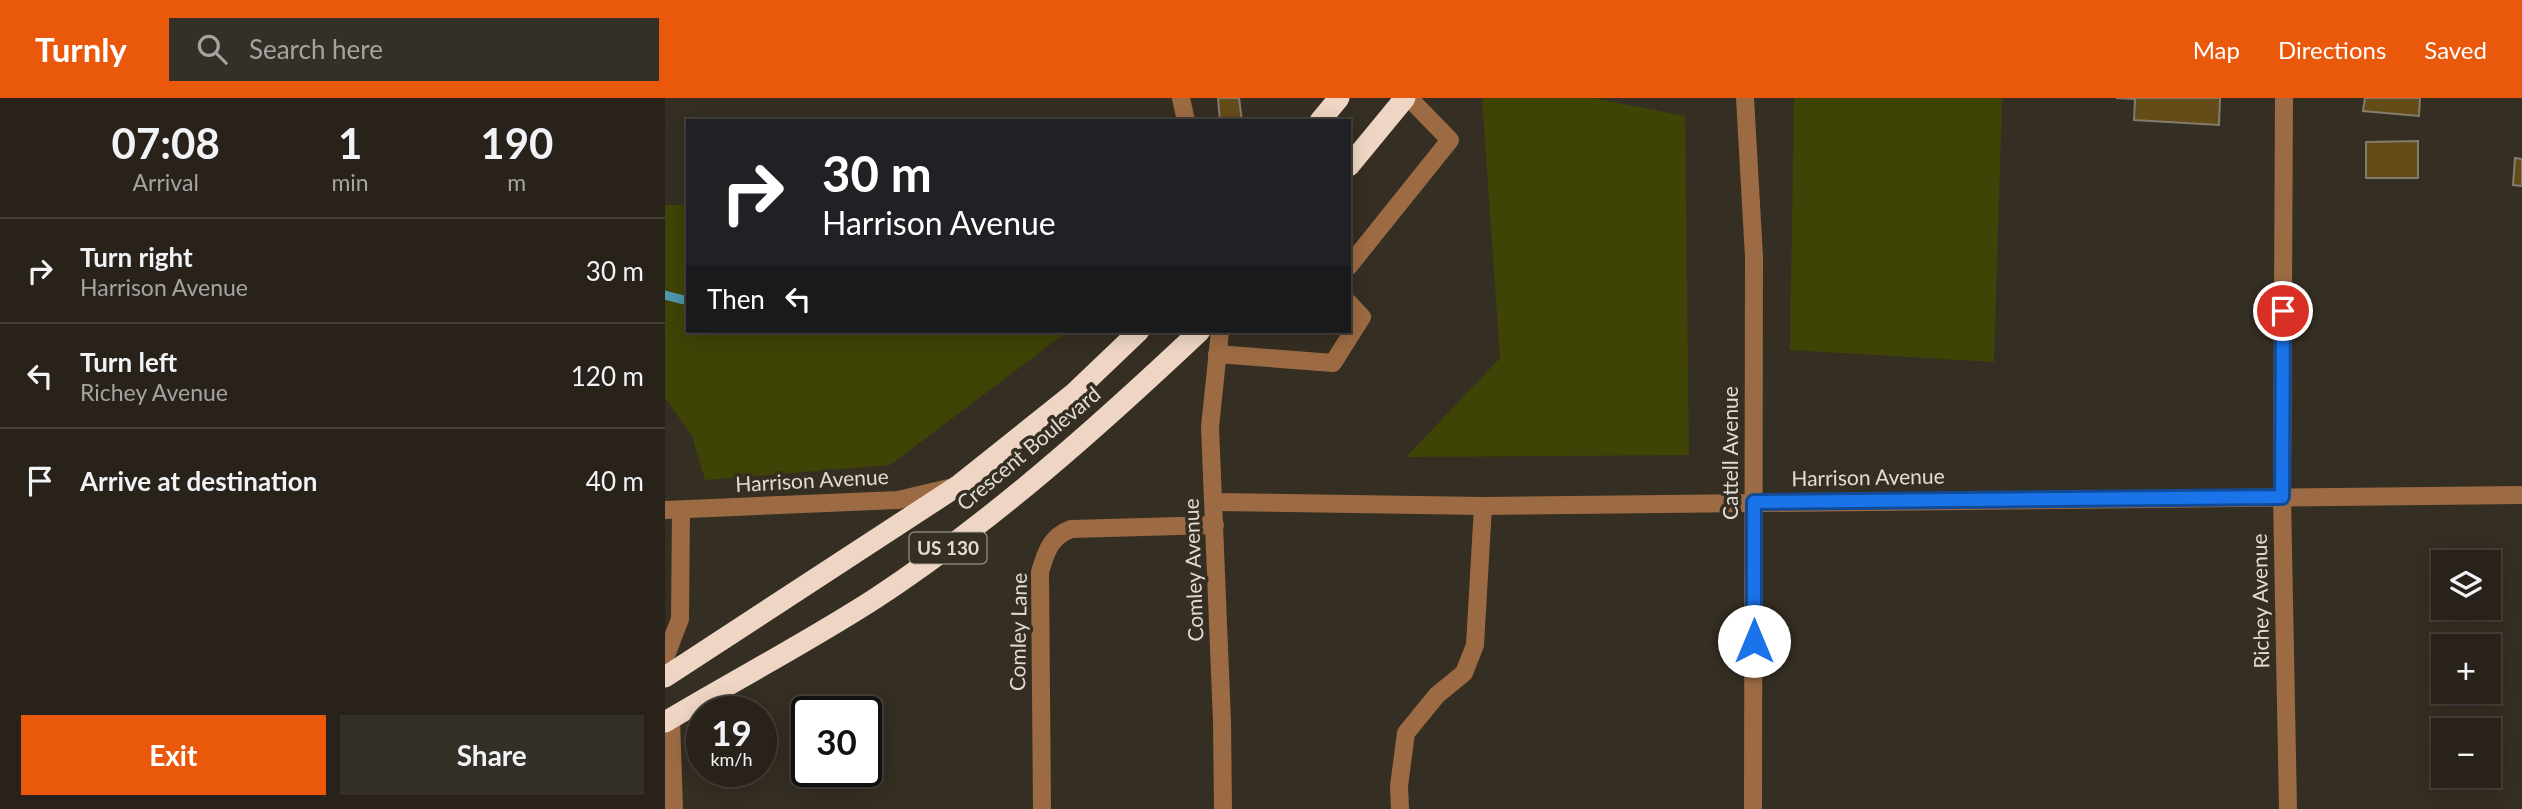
<!DOCTYPE html>
<html lang="en">
<head>
<meta charset="utf-8">
<style>
	:root { --surface:#28221a; --page:#342f27; --text:#f1f3f6; --muted:#a5a4a2; --line:#443f39; --accent:#ea580c }
	body { margin:0; font-family:Lato,sans-serif; background:var(--page); color:var(--text); height:100vh; display:flex; flex-direction:column; font-size:26px; white-space:nowrap }
	* { box-sizing:border-box; margin:0 }
	p { font-size:23px; color:var(--muted) }
	.icon { flex:none; width:38px; height:38px; fill:none; stroke:currentColor; stroke-width:2; stroke-linecap:round; stroke-linejoin:round }
	.map { position:relative; flex:1; overflow:hidden }
	.panel { display:flex; flex-direction:column; background:var(--surface); width:665px }
	.panel>* { flex:none }
	.hud { position:absolute; left:21px; top:21px; width:665px; height:214px; border-radius:0px; box-shadow:0 4px 18px #0003,0 0 0 2px var(--line); background:#202124; color:#fff; overflow:hidden }
	.buttons { position:absolute; left:1766px; top:452px; display:grid; gap:14px }
	.buttons a { display:grid; place-items:center; width:70px; height:70px; border-radius:0px; background:var(--surface); box-shadow:0 4px 18px #0003,0 0 0 2px var(--line); font-size:35px }
	.speed { position:absolute; left:21px; top:598px; display:flex; gap:14px; font-size:35px; font-weight:700; text-align:center }
	.speed>* { display:grid; place-content:center; width:91px; height:91px; border-radius:50%; background:var(--surface); box-shadow:0 4px 18px #0003,0 0 0 2px var(--line); line-height:1 }
	.speed small { font-size:18px; font-weight:400 }
	.speed .limit { border:4px solid #111; border-radius:10px; background:#fff; color:#111 }
	.pin { position:absolute; display:grid; place-items:center; width:60px; height:60px; color:#fff; margin:-30px; border:4px solid #fff; border-radius:50%; box-shadow:0 2px 7px #0007 }
	.me { position:absolute; width:77px; margin:-38px; rotate:0deg; stroke-linejoin:round; filter:drop-shadow(0 0 5px #0008) }
	.turn { display:flex; align-items:center; gap:24px; height:147px; padding:0 21px; font-size:32px }
	.turn .icon { width:91px; height:91px; stroke-width:2.5 }
	.turn b { display:block; font-size:49px; line-height:60px }
	.then { display:flex; align-items:center; height:66px; padding:0 21px; background:#0003; gap:14px; font-size:26px }
	.eta { display:flex; justify-content:space-evenly; align-items:center; height:119px; text-align:center }
	.eta b { font-size:42px; font-weight:700; line-height:49px }
	.primary-button { display:flex; gap:14px; margin-top:auto; padding:14px 21px }
	.primary-button a { flex:1; height:80px; border-radius:0px; background:var(--accent); color:#fff; font-size:28px; font-weight:700; line-height:80px; text-align:center }
	.primary-button a+a { background:var(--page); color:var(--text) }
	ul { padding:0; list-style:none }
	li { display:flex; align-items:center; gap:21px; height:105px; padding:0 21px; border-top:2px solid var(--line) }
	li div { flex:1 }
	li b { display:block; font-size:26px }
	li em { font-style:normal }
	header { display:flex; align-items:center; gap:42px; box-sizing:border-box; height:98px; padding:0 35px; background:var(--accent); color:#fff }
	header strong { font-size:33px }
	nav { display:flex; gap:38px; margin-inline-start:auto; font-size:24px }
	.search { width:490px; height:63px; background:var(--page); display:flex; align-items:center; gap:18px; box-sizing:border-box; padding:0 24px; border-radius:0px; color:var(--muted); font-size:26px }
	main { display:flex; flex:1; min-height:0 }
	.map>svg:first-child { display:block }
</style>
</head>
<body>
<header>
<strong>Turnly</strong>
<div class="search"><svg class="icon" aria-label="search" viewBox="0 0 24 24"><circle cx="10" cy="10" r="6"/><path d="M15 15l6 6"/></svg>Search here</div>
<nav><a>Map</a><a>Directions</a><a>Saved</a></nav>
</header>
<main>
<section class="panel">
<div class="eta">
<div><b>07:08</b><p>Arrival</p></div>
<div><b>1</b><p>min</p></div>
<div><b>190</b><p>m</p></div>
</div>
<ul>
<li><svg class="icon" aria-label="right" viewBox="0 0 24 24"><path d="M7 20v-9h11M14 6l5 5-5 5"/></svg><div><b>Turn right</b><p>Harrison Avenue</p></div><em>30 m</em></li>
<li><svg class="icon" aria-label="left" viewBox="0 0 24 24"><path d="M17 20v-9H6M10 6l-5 5 5 5"/></svg><div><b>Turn left</b><p>Richey Avenue</p></div><em>120 m</em></li>
<li><svg class="icon" aria-label="arrive" viewBox="0 0 24 24"><path d="M6 21V4h12l-3 4 3 4H6"/></svg><div><b>Arrive at destination</b></div><em>40 m</em></li>
</ul>
<div class="primary-button"><a>Exit</a><a>Share</a></div>
</section>
<div class="map">
<svg width="1857" height="711" viewBox="0 0 1857 711">
	<rect width="100%" height="100%" fill="#352e22"/>
	<!-- green -->
	<g fill="#404306">
		<polygon points="817,0 928,0 1020,18 1024,357 741,359 835,260"/>
		<polygon points="1129,0 1337,0 1329,264 1125,252"/>
		<polygon points="0,107 23,107 23,233 403,233 225,367 40,382 27,338 0,300"/>
	</g>
	<g fill="none" stroke-linecap="round" stroke-linejoin="round">
		<!-- stream -->
		<polyline stroke="#4e97ad" stroke-width="9" points="0,197 23,203"/>
	</g>
	<!-- building -->
	<g fill="#644c18" stroke="#837b6d" stroke-width="2">
		<polygon points="553,0 574,0 577,23 555,23"/>
		<polygon points="1451,0 1555,0 1554,27 1469,22 1470,1"/>
		<polygon points="1700,0 1755,0 1754,18 1698,13"/>
		<polygon points="1753,43 1753,80 1701,80 1701,44"/>
		<polygon points="1850,60 1857,61 1857,88 1848,87"/>
	</g>
	<g fill="none" stroke-linecap="round" stroke-linejoin="round">
		<!-- minor -->
		<g stroke="#9c6b43" stroke-width="18">
			<polyline points="516,0 521,23"/>
			<polyline points="1080,0 1089,159 1088,711"/>
			<polyline points="1619,0 1617,399 1623,711"/>
			<polyline points="684,168 785,42 744,0"/>
			<polyline points="555,233 545,329 557,623 558,711"/>
			<polyline points="552,256 668,265 697,219 684,205"/>
			<polyline points="550,404 818,408 1857,397"/>
			<polyline points="0,412 233,402 284,390"/>
			<polyline points="0,560 15,521 16,412"/>
			<polyline points="6,620 9,711"/>
			<path d="M377,711L375,474C381,454 385,439 406,431L550,427"/>
			<polyline points="735,711 734,688 741,635 772,597 799,575 810,547 818,408"/>
		</g>
		<!-- highway -->
		<g stroke="#efd6c4" stroke-width="21">
			<polyline points="655,23 674,0"/>
			<polyline points="684,68 740,0"/>
			<polyline points="0,579 294,387 408,296 474,233"/>
			<path d="M0,624C70,582 143,544 211,500C328,423 433,329 535,233"/>
		</g>
	</g>
	<g fill="none" stroke-linecap="round" stroke-linejoin="round">
		<!-- route casing -->
		<g stroke="#114b97" stroke-width="18">
			<polyline id="route" points="1089,543 1089,404 1617,399 1618,213"/>
		</g>
		<!-- route -->
		<use href="#route" stroke="#1a73e8" stroke-width="12"/>
	</g>
	<g text-anchor="middle" stroke-width="7" stroke-linejoin="round" paint-order="stroke">
		<!-- shield labels -->
		<rect fill="#352e22" stroke="#ada89f" stroke-width="2" x="244.5" y="434.5" width="77" height="31" rx="5"/>
		<g font-size="19" font-weight="bold" fill="#e0dcd4">
			<text x="283" y="457">US 130</text>
		</g>
		<!-- street labels -->
		<g font-size="21" fill="#e0dcd4" stroke="#352e22">
			<text transform="translate(364 351) rotate(-40)" y="7">Crescent Boulevard</text>
			<text transform="translate(1066 355) rotate(-90)" y="7">Cattell Avenue</text>
			<text transform="translate(1203 380) rotate(-1)" y="7">Harrison Avenue</text>
			<text transform="translate(147 383) rotate(-3)" y="7">Harrison Avenue</text>
			<text transform="translate(529 472) rotate(-92)" y="7">Comley Avenue</text>
			<text transform="translate(1596 503) rotate(-91)" y="7">Richey Avenue</text>
			<text transform="translate(354 534) rotate(-89)" y="7">Comley Lane</text>
		</g>
	</g>
</svg>
<div class="buttons">
<a><svg class="icon" aria-label="layers" viewBox="0 0 24 24"><path d="M12 4l9 5-9 5-9-5zM3 14l9 5 9-5"/></svg></a>
<a>+</a>
<a>−</a>
</div>
<div class="speed"><div>19<small>km/h</small></div><div class="limit">30</div></div>
<div class="pin" style="left:1618px;top:213px;background:#d93025"><svg class="icon" aria-label="arrive" viewBox="0 0 24 24"><path d="M6 21V4h12l-3 4 3 4H6"/></svg></div>
<svg class="me" style="left:1089px;top:543px" viewBox="-20 -20 40 40"><circle r="19" fill="#fff"/><path d="M0-13L10 11 0 6-10 11z" fill="#1a73e8"/></svg>
<div class="hud">
<div class="turn"><svg class="icon" aria-label="right" viewBox="0 0 24 24"><path d="M7 20v-9h11M14 6l5 5-5 5"/></svg><div><b>30 m</b>Harrison Avenue</div></div>
<div class="then">Then<svg class="icon" aria-label="left" viewBox="0 0 24 24"><path d="M17 20v-9H6M10 6l-5 5 5 5"/></svg></div>
</div>
</div>
</main>
</body>
</html>
